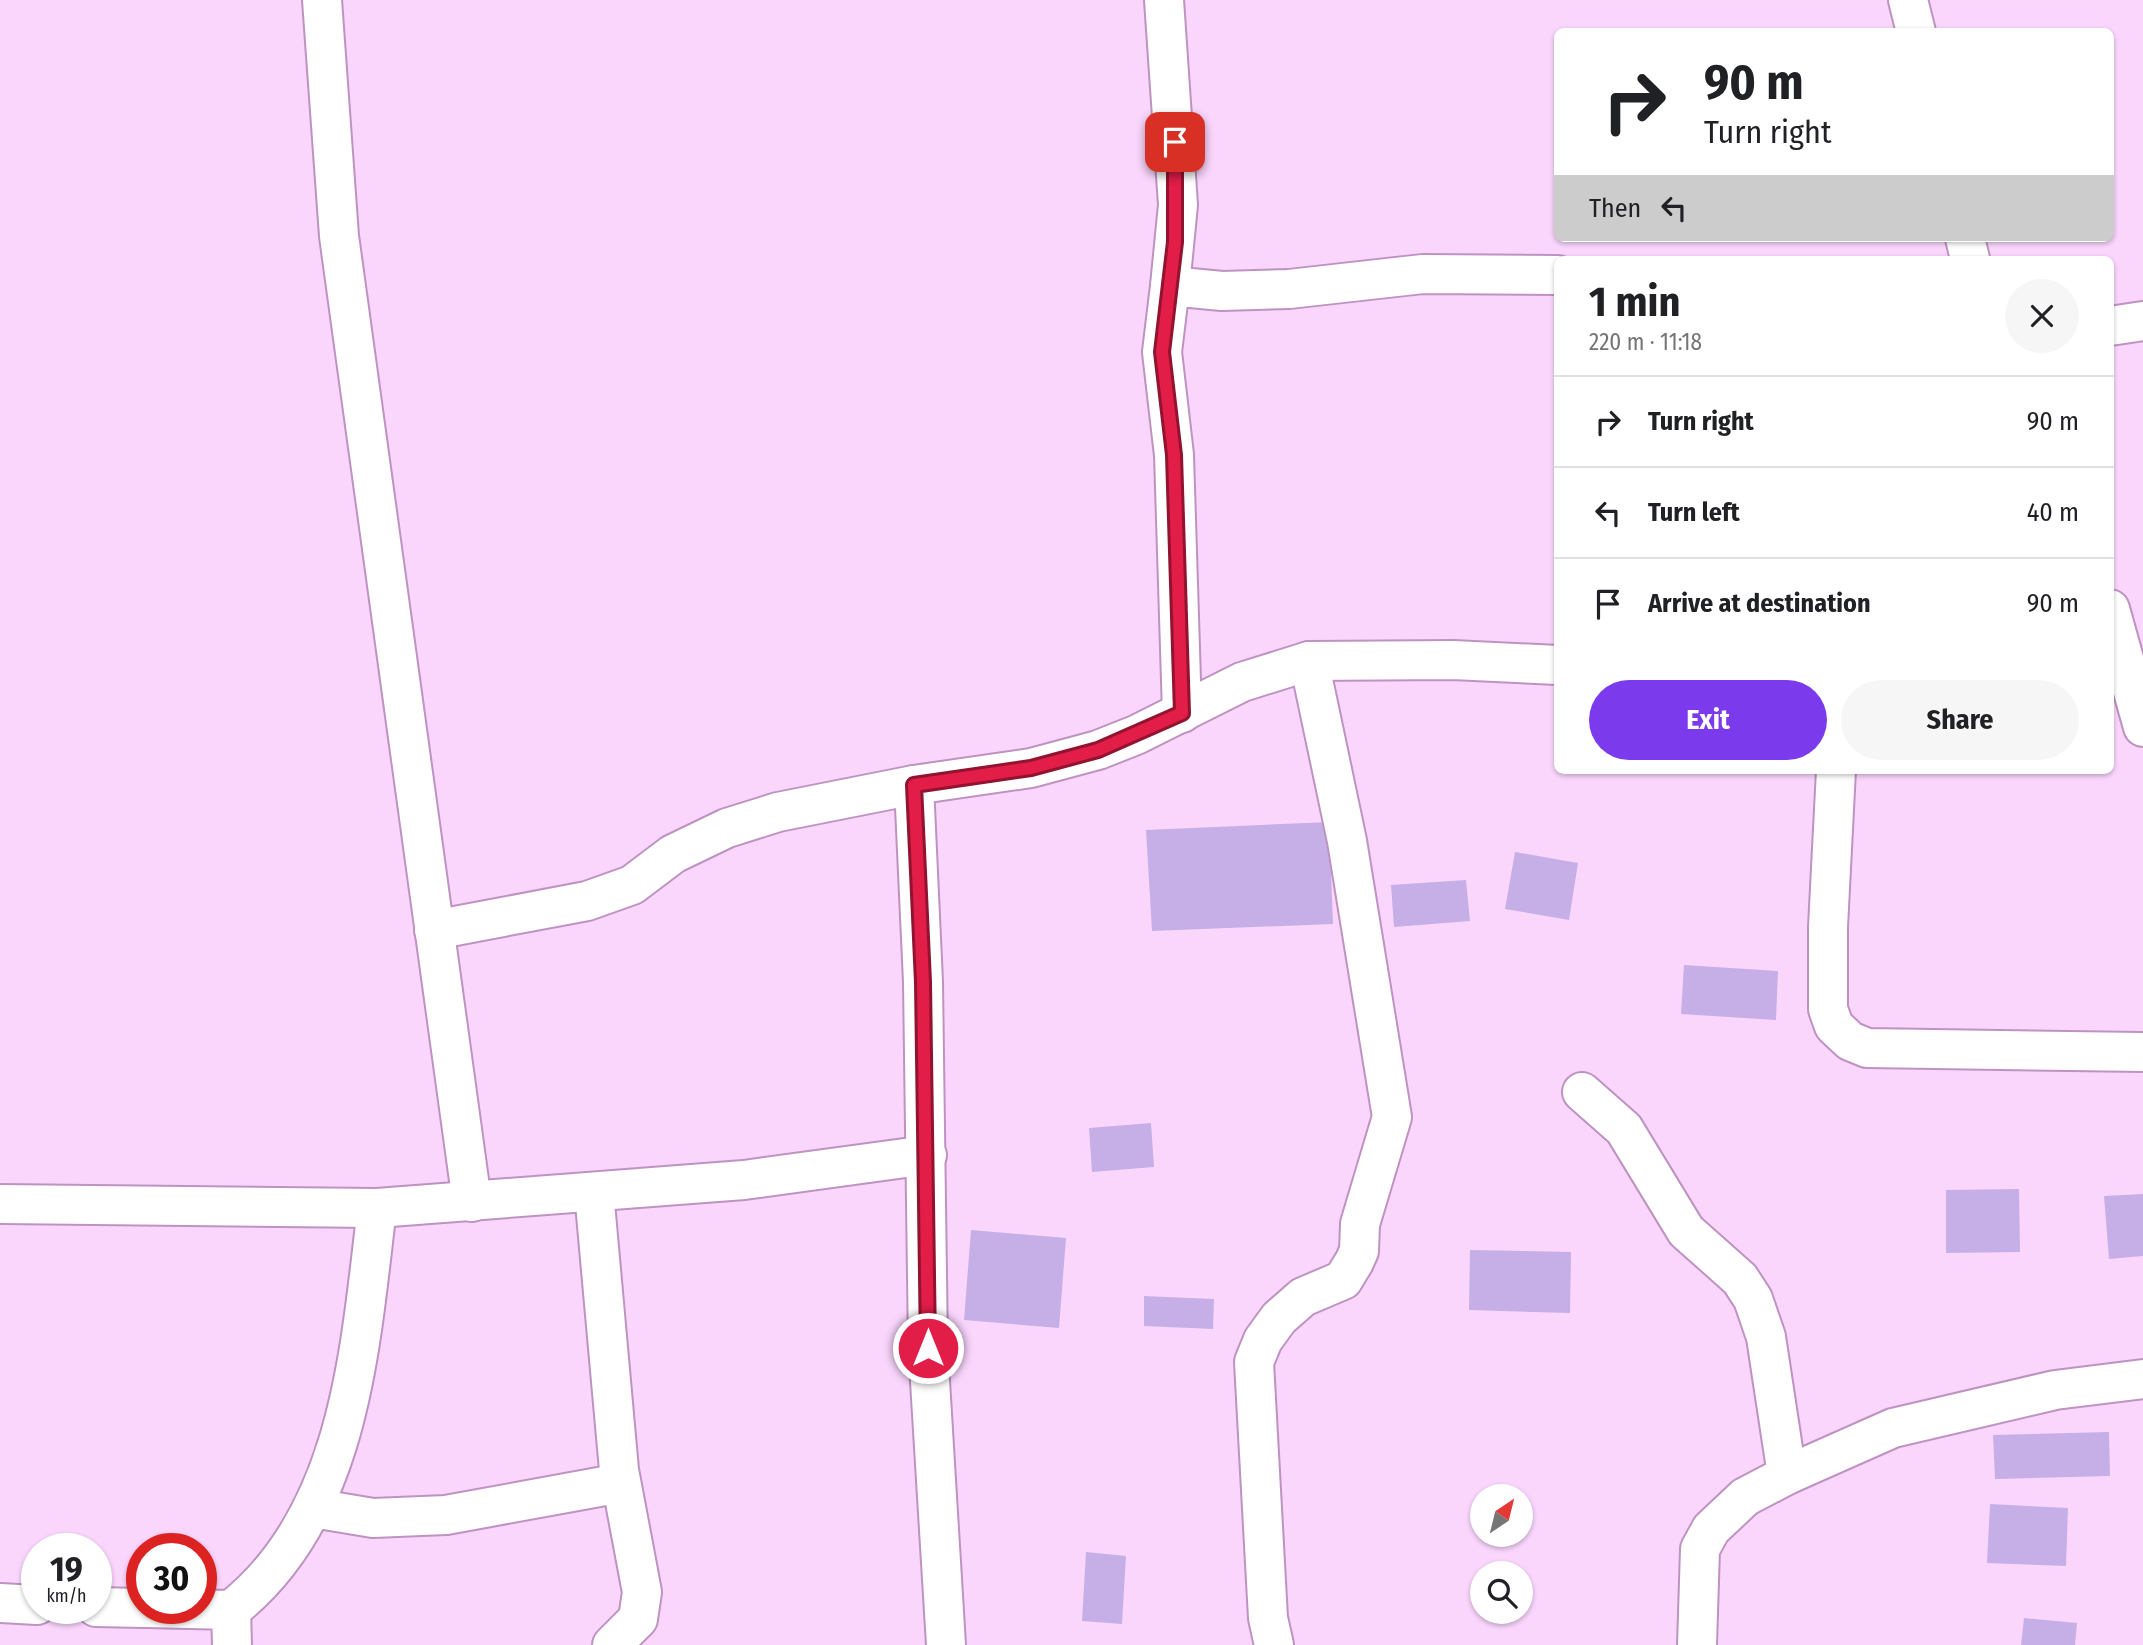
<!DOCTYPE html>
<html lang="en">
<head>
<meta charset="utf-8">
<style>
	:root { --surface:#fff; --page:#f6f6f6; --text:#202124; --muted:#757577; --line:#e0e0e0; --accent:#7c3aed }
	body { margin:0; font-family:"Fira Sans Condensed",sans-serif; background:var(--page); color:var(--text); height:100vh; display:flex; flex-direction:column; font-size:26px; white-space:nowrap }
	* { box-sizing:border-box; margin:0 }
	p { font-size:23px; color:var(--muted) }
	.icon { flex:none; width:38px; height:38px; fill:none; stroke:currentColor; stroke-width:2; stroke-linecap:round; stroke-linejoin:round }
	.map { position:relative; flex:1; overflow:hidden }
	.drawer { position:absolute; left:1554px; top:256px; width:560px; height:518px; display:flex; flex-direction:column; background:var(--surface); border-radius:10px; box-shadow:0 2px 5px #0004 }
	.drawer>* { flex:none }
	.guide { position:absolute; left:1554px; top:28px; width:560px; height:214px; border-radius:10px; box-shadow:0 2px 5px #0004; background:#fff; color:var(--text); overflow:hidden }
	.needle { width:46px; rotate:35deg }
	.fabs { position:absolute; left:1470px; top:1484px; display:grid; gap:14px }
	.fabs a { display:grid; place-items:center; width:63px; height:63px; border-radius:50%; background:var(--surface); box-shadow:0 2px 5px #0004; font-size:35px }
	.speed { position:absolute; left:21px; top:1533px; display:flex; gap:14px; font-size:35px; font-weight:700; text-align:center }
	.speed>* { display:grid; place-content:center; width:91px; height:91px; border-radius:50%; background:var(--surface); box-shadow:0 2px 5px #0004; line-height:1 }
	.speed small { font-size:18px; font-weight:400 }
	.speed .limit { border:10px solid #d22; background:#fff; color:#111 }
	.pin { position:absolute; display:grid; place-items:center; width:60px; height:60px; color:#fff; margin:-30px; border-radius:14px; box-shadow:0 4px 10px #0006 }
	.me { position:absolute; width:77px; margin:-38px; rotate:0deg; stroke-linejoin:round; filter:drop-shadow(0 0 5px #0008) }
	.turn { display:flex; align-items:center; gap:24px; height:147px; padding:0 35px; font-size:32px }
	.turn .icon { width:91px; height:91px; stroke-width:2.5 }
	.turn b { display:block; font-size:49px; line-height:60px }
	.then { display:flex; align-items:center; height:66px; padding:0 35px; background:#0003; gap:14px; font-size:26px }
	.round { display:grid; place-items:center; flex:none; width:74px; height:74px; border-radius:37px; background:var(--page) }
	.summary { display:flex; align-items:center; justify-content:space-between; height:119px; padding:0 35px }
	h1 { font-size:42px; font-weight:700; line-height:52px }
	.cta { display:flex; gap:14px; margin-top:auto; padding:14px 35px }
	.cta a { flex:1; height:80px; border-radius:42px; background:var(--accent); color:#fff; font-size:28px; font-weight:700; line-height:80px; text-align:center }
	.cta a+a { background:var(--page); color:var(--text) }
	ul { padding:0; list-style:none }
	li { display:flex; align-items:center; gap:21px; height:91px; padding:0 35px; border-top:2px solid var(--line) }
	li div { flex:1 }
	li b { display:block; font-size:26px }
	li em { font-style:normal }
	.map>svg:first-child { display:block }
</style>
</head>
<body>
<div class="map">
<svg width="2143" height="1645" viewBox="0 0 2143 1645">
	<rect width="100%" height="100%" fill="#fad6fd"/>
	<!-- building -->
	<g fill="#c6afe7">
		<polygon points="1329,822 1333,924 1152,931 1146,830"/>
		<polygon points="1515,852 1578,863 1569,920 1505,909"/>
		<polygon points="1466,880 1470,921 1394,927 1391,885"/>
		<polygon points="1684,965 1778,971 1776,1020 1681,1014"/>
		<polygon points="1151,1123 1154,1167 1092,1172 1089,1128"/>
		<polygon points="2019,1189 2020,1252 1946,1253 1946,1190"/>
		<polygon points="2143,1194 2143,1256 2109,1259 2104,1196"/>
		<polygon points="971,1230 1066,1238 1059,1328 964,1320"/>
		<polygon points="1470,1250 1571,1252 1570,1313 1469,1310"/>
		<polygon points="1144,1296 1214,1299 1213,1329 1144,1326"/>
		<polygon points="2109,1432 2110,1476 1995,1479 1993,1435"/>
		<polygon points="1990,1504 2068,1508 2066,1566 1987,1563"/>
		<polygon points="1086,1552 1126,1556 1122,1624 1082,1621"/>
		<polygon points="2024,1618 2077,1623 2075,1645 2021,1645"/>
	</g>
	<g fill="none" stroke-linecap="round" stroke-linejoin="round">
		<!-- street casing -->
		<g stroke="#be93c2" stroke-width="42">
			<g id="street">
				<polyline points="322,0 339,236 472,1202"/>
				<polyline points="1164,0 1178,205 1170,286"/>
				<polyline points="1908,0 1916,32"/>
				<polyline points="1965,238 1970,259"/>
				<polyline points="2110,326 2143,321"/>
				<polyline points="2110,609 2143,727"/>
				<polyline points="1182,713 1174,455 1162,352 1170,286 1222,291 1289,289 1423,274 1558,275"/>
				<polyline points="1836,770 1828,927 1828,1009 1834,1026 1850,1041 1867,1048 2143,1052"/>
				<polyline points="914,785 923,982 928,1348 946,1645"/>
				<polyline points="434,930 587,901 632,885 673,854 727,828 778,812 914,785 1031,768 1098,750 1136,735 1242,682 1309,661 1453,660 1558,665"/>
				<polyline points="1582,1092 1624,1129 1686,1231 1740,1279 1753,1299 1766,1337 1787,1475"/>
				<polyline points="594,1192 619,1470 642,1592 638,1619 612,1645"/>
				<polyline points="0,1204 377,1208 744,1180 927,1155"/>
				<polyline points="313,1508 373,1518 446,1515 621,1483"/>
				<polyline points="0,1603 37,1605"/>
				<polyline points="96,1607 142,1608"/>
				<polyline points="147,1608 231,1610 232,1645"/>
				<path d="M231,1610C351,1516 360,1347 377,1208"/>
				<polyline points="1274,1645 1268,1618 1254,1362 1263,1340 1279,1318 1303,1297 1343,1280 1354,1262 1359,1251 1360,1224 1392,1117 1347,841 1309,661"/>
				<polyline points="1697,1645 1700,1549 1711,1529 1745,1497 1787,1475 1893,1428 2055,1390 2143,1379"/>
			</g>
		</g>
		<!-- street -->
		<use href="#street" stroke="#fff" stroke-width="38"/>
	</g>
	<g fill="none" stroke-linecap="round" stroke-linejoin="round">
		<!-- route casing -->
		<g stroke="#92132f" stroke-width="18">
			<polyline id="route" points="928,1348 923,982 914,785 1031,768 1098,750 1182,713 1174,455 1162,352 1175,242 1175,142"/>
		</g>
		<!-- route -->
		<use href="#route" stroke="#e11d48" stroke-width="12"/>
	</g>
</svg>
<div class="fabs">
<a><svg class="needle" viewBox="-14 -14 28 28"><path d="M0-13l5 13h-10z" fill="#e53935"/><path d="M0 13l5-13h-10z" fill="#757577"/></svg></a>
<a><svg class="icon" aria-label="search" viewBox="0 0 24 24"><circle cx="10" cy="10" r="6"/><path d="M15 15l6 6"/></svg></a>
</div>
<div class="speed"><div>19<small>km/h</small></div><div class="limit">30</div></div>
<div class="pin" style="left:1175px;top:142px;background:#d93025"><svg class="icon" aria-label="arrive" viewBox="0 0 24 24"><path d="M6 21V4h12l-3 4 3 4H6"/></svg></div>
<svg class="me" style="left:928px;top:1348px" viewBox="-20 -20 40 40"><circle r="17" fill="#e11d48" stroke="#fff" stroke-width="3"/><path d="M0-11L8 9 0 5-8 9z" fill="#fff"/></svg>
<div class="guide">
<div class="turn"><svg class="icon" aria-label="right" viewBox="0 0 24 24"><path d="M7 20v-9h11M14 6l5 5-5 5"/></svg><div><b>90 m</b>Turn right</div></div>
<div class="then">Then<svg class="icon" aria-label="left" viewBox="0 0 24 24"><path d="M17 20v-9H6M10 6l-5 5 5 5"/></svg></div>
</div>
<section class="drawer">
<div class="summary"><div><h1>1 min</h1><p>220 m · 11:18</p></div><a class="round"><svg class="icon" aria-label="close" viewBox="0 0 24 24"><path d="M6 6l12 12M18 6L6 18"/></svg></a></div>
<ul>
<li><svg class="icon" aria-label="right" viewBox="0 0 24 24"><path d="M7 20v-9h11M14 6l5 5-5 5"/></svg><div><b>Turn right</b></div><em>90 m</em></li>
<li><svg class="icon" aria-label="left" viewBox="0 0 24 24"><path d="M17 20v-9H6M10 6l-5 5 5 5"/></svg><div><b>Turn left</b></div><em>40 m</em></li>
<li><svg class="icon" aria-label="arrive" viewBox="0 0 24 24"><path d="M6 21V4h12l-3 4 3 4H6"/></svg><div><b>Arrive at destination</b></div><em>90 m</em></li>
</ul>
<div class="cta"><a>Exit</a><a>Share</a></div>
</section>
</div>
</body>
</html>
